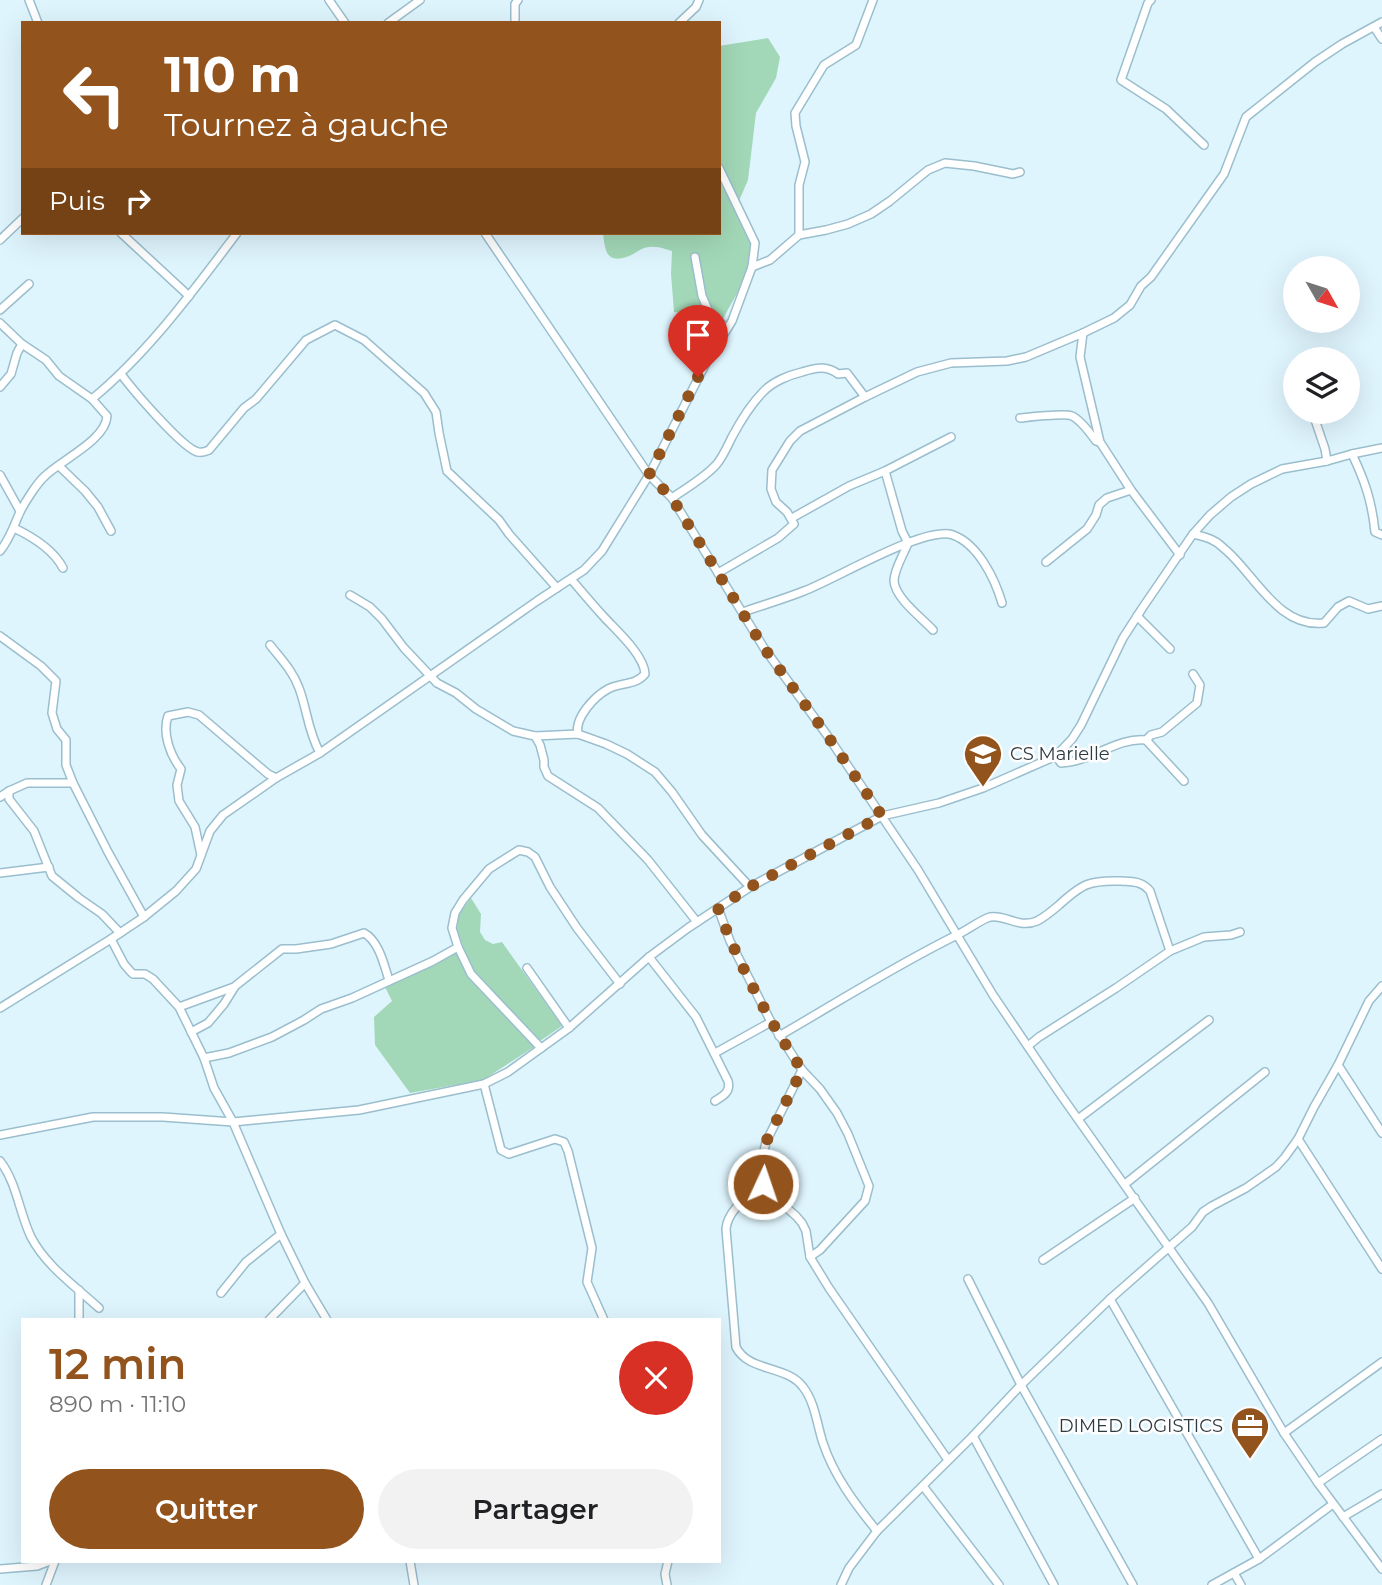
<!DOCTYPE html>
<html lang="fr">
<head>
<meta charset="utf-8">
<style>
	:root { --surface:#fff; --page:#f2f2f2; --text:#202124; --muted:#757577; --accent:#93531c }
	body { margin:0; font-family:Montserrat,sans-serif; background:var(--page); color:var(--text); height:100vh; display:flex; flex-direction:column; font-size:26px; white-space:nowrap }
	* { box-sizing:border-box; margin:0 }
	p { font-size:23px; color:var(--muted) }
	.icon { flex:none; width:38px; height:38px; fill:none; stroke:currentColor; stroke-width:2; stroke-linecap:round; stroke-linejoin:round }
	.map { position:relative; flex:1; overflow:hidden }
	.sheet { position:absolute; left:21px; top:1318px; width:700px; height:245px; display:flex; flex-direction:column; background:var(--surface); border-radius:0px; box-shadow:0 7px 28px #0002 }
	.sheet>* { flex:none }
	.top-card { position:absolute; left:21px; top:21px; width:700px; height:214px; border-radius:0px; box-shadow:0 7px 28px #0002; background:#93531c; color:#fff; overflow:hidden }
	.needle { width:46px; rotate:129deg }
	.buttons { position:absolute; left:1283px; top:256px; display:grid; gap:14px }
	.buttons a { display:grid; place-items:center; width:77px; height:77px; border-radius:50%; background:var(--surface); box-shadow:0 7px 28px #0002; font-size:35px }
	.pin { position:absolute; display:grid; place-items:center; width:60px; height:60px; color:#fff; margin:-72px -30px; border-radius:50% 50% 50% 0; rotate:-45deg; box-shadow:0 0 7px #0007 }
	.pin .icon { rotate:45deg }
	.me { position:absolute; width:77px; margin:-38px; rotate:3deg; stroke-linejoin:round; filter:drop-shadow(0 0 5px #0008) }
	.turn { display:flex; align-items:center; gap:24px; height:147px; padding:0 28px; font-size:32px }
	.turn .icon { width:91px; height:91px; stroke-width:2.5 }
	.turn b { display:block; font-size:49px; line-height:60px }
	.then { display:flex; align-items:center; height:66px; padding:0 28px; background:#0003; gap:14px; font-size:26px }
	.round { display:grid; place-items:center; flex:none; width:74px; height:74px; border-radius:37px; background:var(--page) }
	.headline { display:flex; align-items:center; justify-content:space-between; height:119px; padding:0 28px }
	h1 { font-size:42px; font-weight:600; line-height:52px; color:var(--accent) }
	.primary-button { display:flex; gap:14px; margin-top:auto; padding:14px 28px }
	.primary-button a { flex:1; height:80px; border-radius:42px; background:var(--accent); color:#fff; font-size:28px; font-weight:600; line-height:80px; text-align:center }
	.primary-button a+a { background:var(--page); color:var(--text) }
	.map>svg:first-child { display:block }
</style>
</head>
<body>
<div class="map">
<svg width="1382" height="1585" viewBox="0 0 1382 1585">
	<rect width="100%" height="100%" fill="#dff5fe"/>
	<!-- green -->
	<g fill="#a2d8b7">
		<path d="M768,38L780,57L776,78L756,113L748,180L735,210C740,219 749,230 751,240C756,267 735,296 723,319L674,312L671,274L672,251C662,248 654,245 644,248C639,250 634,254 629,256C606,265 605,250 603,233H719V46Z"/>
		<polygon points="471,898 481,914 480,932 485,940 493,944 502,942 562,1026 540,1041 475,973 464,949 457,929 459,914"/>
		<polygon points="457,952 473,983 534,1047 483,1080 410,1093 375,1045 374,1017 392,1001 384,985"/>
	</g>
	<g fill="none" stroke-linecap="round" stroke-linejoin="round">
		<!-- minor casing -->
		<g stroke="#9abecd" stroke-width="10">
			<g id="minor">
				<polyline points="29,0 38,23"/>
				<polyline points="329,0 345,23"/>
				<polyline points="1151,0 1148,3 1121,80 1166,109 1204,145"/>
				<polyline points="388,23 420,0"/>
				<polyline points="515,23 515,4 518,0"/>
				<polyline points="679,23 696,7 699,0"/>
				<polyline points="1374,27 1382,39"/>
				<polyline points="121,233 189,296"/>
				<polyline points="485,233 649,475 672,498 764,648 827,735 918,870 993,995 1058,1091 1208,1303 1284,1433 1318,1483 1382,1569"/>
				<polyline points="799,235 799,185 805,162 796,126 795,113 824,65 856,45 873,0"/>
				<polyline points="0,240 23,218"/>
				<polyline points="695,257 702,296 709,312 727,329"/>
				<polyline points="752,267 770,260 799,235 826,230 848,224 871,214 890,201 928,170 945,163 974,166 1013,174 1020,172"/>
				<polyline points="0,310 29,284"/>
				<path d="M0,323L22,344L46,360L59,376L92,399L107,416C106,440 61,460 45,476C37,483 25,502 20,512C14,525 10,539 0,551"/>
				<polyline points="1083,333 1080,357 1100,442 1131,490 1180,555"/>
				<path d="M121,374C132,389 183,449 198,452C202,453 204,452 209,450L244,408L256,399L306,340L335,325L364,340L424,393L436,412L439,433L447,471L499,520L509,534L557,588"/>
				<polyline points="0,387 11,374 17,353 22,344"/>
				<path d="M92,399C148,353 194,290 237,233"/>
				<polyline points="1312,411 1325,449 1327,461"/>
				<path d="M1020,418C1030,417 1065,413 1072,416C1081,420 1090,433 1096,441L1099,442"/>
				<path d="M1352,454C1365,481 1372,502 1375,532L1382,535"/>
				<polyline points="59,466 85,491 98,507 111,531"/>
				<path d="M885,471L902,531L908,543C904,554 894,569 894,581C895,598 922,618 933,630"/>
				<polyline points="0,475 20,511"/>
				<path d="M672,498C686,488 703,479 716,465C723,457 727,447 732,437C740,422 751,404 763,392C772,382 789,375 802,372C815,368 826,365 838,374L847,373L865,397"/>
				<polyline points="792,518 849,486 885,471 951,437"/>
				<path d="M14,528C33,537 53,549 63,568"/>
				<path d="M1193,534C1200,536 1208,537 1214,541C1219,543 1223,548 1227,551C1256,577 1279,628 1324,623L1338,607L1349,601L1368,609L1382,606"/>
				<polyline points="1046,562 1087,529 1096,515 1099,505 1107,498 1131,490"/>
				<polyline points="718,573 778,538 794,524 787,512 776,502 771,489 772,470 790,441 800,431 865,397 917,372 951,363 1007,361 1026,357 1083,333 1114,318 1130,305 1141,286 1151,277 1224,174 1246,117 1315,62 1342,44 1382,22"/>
				<path d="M571,579C582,592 593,605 604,617C617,631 644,655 645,674C635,686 621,682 608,689C595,696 574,718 578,734"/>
				<polyline points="350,595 370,607 382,619 404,648 437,683 456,693 476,709 513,731 535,736 540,745 544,760 544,767 548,776 598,808 648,860 697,922"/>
				<path d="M743,612C763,605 784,599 804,591C834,580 925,525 953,535C978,544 995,579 1002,603"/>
				<polyline points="1137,616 1170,649"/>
				<polyline points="0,636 41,666 56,681 52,713 57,729 66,740 66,765 73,783 108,852 144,917"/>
				<path d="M270,645C281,659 293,671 299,688C307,709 308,732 320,753"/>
				<polyline points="535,736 578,734 606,744 627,754 655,772 672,792 702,835 750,887"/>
				<polyline points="1146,740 1151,735 1162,732 1197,703 1200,685 1193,674"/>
				<path d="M1056,756L1061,763C1091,762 1117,737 1146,740L1184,781"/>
				<polyline points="73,783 27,783 9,791 9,799 34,831 52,876 79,898 102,914 120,933"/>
				<polyline points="0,797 9,791"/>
				<path d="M201,855L195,827L179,801L177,785L181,769C170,755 162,733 168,716L188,712L199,715L268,774L276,778"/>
				<polyline points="0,873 49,867"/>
				<polyline points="718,908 730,941 771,1022 802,1070 820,1089 837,1113 848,1134 869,1186 865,1201 820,1250 810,1257"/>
				<polyline points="111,939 124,964 130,971 133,974 145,974 153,979 179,1007 204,1058 214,1088 233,1122 281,1234 305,1283 327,1320"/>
				<path d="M649,957L696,1017L728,1081C731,1092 723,1096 715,1101"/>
				<polyline points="527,968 569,1028"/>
				<path d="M179,1007L234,987L282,949H296L331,944L364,933C379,941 384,965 389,980"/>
				<polyline points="0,1008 111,939 144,917 176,891 196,869 210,831 223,815 276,778 320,753 537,601 584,570 602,551 649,475 706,363 732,321 752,267 755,243 719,168"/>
				<polyline points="191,1032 208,1023 224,1004 234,988"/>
				<path d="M779,1036C838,1002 896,965 957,935C966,931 982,919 990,917C1005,914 1019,929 1037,921C1045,917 1052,911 1059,905C1082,884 1089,880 1121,881C1133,882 1142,881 1150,891L1170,951"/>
				<polyline points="1028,1046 1039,1037 1116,988 1170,951 1204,937 1231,935 1240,932"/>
				<polyline points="541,1048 471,974 458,947 452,928 455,913 463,900 489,869 519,850 528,852 535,857 550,887 577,928 620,984"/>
				<polyline points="715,1053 771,1022"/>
				<polyline points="204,1058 229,1053 272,1037 304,1020 321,1009 352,998 433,961 458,947"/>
				<polyline points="1338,1065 1382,1133"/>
				<polyline points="802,1070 766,1142 760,1168 763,1184 773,1196 796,1216 802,1223 806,1231 810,1257 829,1288 948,1460"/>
				<polyline points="484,1084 501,1150 509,1154 555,1139 564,1142 568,1151 592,1248 587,1282 604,1320"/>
				<polyline points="1078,1119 1209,1020"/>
				<polyline points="0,1135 93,1117 163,1117 233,1122 359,1110 484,1084 508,1072 569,1028 649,957 688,928 750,887 882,816 939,803 983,788 1056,756 1072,739 1081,725 1123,638 1143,607 1193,534 1210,515 1231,497 1251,484 1282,469 1327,461 1352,454 1382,448"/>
				<polyline points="1298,1139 1382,1269"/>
				<path d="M0,1161C17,1183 19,1212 31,1237C46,1266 75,1286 99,1308"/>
				<path d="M763,1184C748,1197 728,1209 726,1229L736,1347C748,1372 787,1365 803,1387C815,1402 817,1425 823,1443C834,1476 855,1504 877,1531"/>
				<polyline points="1125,1184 1265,1072"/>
				<polyline points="1043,1260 1135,1198"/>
				<polyline points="968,1279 1021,1385 1133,1585"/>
				<polyline points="221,1293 246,1262 281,1234"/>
				<polyline points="1110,1299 1259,1559"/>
				<polyline points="79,1320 79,1290"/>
				<polyline points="269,1320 305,1283"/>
				<polyline points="1284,1433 1382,1362"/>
				<polyline points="973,1436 1054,1585"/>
				<polyline points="1318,1483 1382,1439"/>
				<polyline points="923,1486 999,1585"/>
				<polyline points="1343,1517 1382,1494"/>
				<polyline points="410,1561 414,1585"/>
				<polyline points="0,1569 37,1566 50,1561"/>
				<polyline points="1234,1573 1241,1585"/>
				<polyline points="46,1585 55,1561"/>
				<polyline points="667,1585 665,1574 668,1561"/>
				<polyline points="841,1585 849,1568 877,1531 973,1436 1021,1385 1110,1299 1192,1227 1203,1212 1212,1206 1246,1188 1276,1167 1285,1157 1298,1139 1314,1107 1338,1065 1369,1001 1382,986"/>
				<polyline points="1212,1585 1259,1559 1333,1504"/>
			</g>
		</g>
		<!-- minor -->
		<use href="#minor" stroke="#fff" stroke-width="7"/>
	</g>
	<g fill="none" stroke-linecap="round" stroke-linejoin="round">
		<!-- route -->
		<path stroke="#93531c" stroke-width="12" stroke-dasharray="0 21.6" d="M698,377L649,475L672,498L764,648L827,735L882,816L750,887L718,908C739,966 768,1019 802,1070L766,1142L760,1168L763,1184"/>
	</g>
	<!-- icons -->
	<defs>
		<g id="school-pin" transform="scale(2.0125)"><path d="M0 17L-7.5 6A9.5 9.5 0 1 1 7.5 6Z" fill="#93531c" stroke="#fefefe"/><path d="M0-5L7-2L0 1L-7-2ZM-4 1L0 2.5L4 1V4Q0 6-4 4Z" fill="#fff"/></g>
		<g id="office-pin" transform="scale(2.0125)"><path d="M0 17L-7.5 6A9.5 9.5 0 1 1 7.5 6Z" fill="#93531c" stroke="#fefefe"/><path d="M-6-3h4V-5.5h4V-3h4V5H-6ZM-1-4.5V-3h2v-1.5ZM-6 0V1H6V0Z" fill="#fff"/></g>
	</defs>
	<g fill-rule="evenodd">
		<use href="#school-pin" x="983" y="754"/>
		<use href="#office-pin" x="1250" y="1426"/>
	</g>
	<g text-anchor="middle" stroke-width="5" stroke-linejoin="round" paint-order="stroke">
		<!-- poi labels -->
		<g font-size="18" fill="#2d3b41" stroke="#fefefe" text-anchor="start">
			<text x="1010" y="760">CS Marielle</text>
			<text x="1223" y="1432" text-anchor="end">DIMED LOGISTICS</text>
		</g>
	</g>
</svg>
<div class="buttons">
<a><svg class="needle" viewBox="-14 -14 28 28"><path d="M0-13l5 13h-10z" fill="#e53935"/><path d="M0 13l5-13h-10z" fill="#757577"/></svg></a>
<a><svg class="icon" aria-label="layers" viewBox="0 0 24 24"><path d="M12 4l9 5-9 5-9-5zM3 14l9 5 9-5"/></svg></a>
</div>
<div class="pin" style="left:698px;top:377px;background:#d93025"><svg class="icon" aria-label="arrive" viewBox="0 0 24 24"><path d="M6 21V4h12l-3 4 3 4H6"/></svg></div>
<svg class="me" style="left:763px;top:1184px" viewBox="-20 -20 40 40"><circle r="17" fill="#93531c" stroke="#fff" stroke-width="3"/><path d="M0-11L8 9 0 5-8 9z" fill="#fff"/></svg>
<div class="top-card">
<div class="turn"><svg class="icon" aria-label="left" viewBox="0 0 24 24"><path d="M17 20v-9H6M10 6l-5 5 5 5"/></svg><div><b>110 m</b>Tournez à gauche</div></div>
<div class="then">Puis<svg class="icon" aria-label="right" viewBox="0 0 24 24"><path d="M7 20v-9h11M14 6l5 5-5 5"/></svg></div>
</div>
<section class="sheet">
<div class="headline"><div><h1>12 min</h1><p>890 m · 11:10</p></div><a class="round" style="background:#d93025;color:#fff"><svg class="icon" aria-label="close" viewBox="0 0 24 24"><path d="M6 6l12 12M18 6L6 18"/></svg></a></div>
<div class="primary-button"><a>Quitter</a><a>Partager</a></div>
</section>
</div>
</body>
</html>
